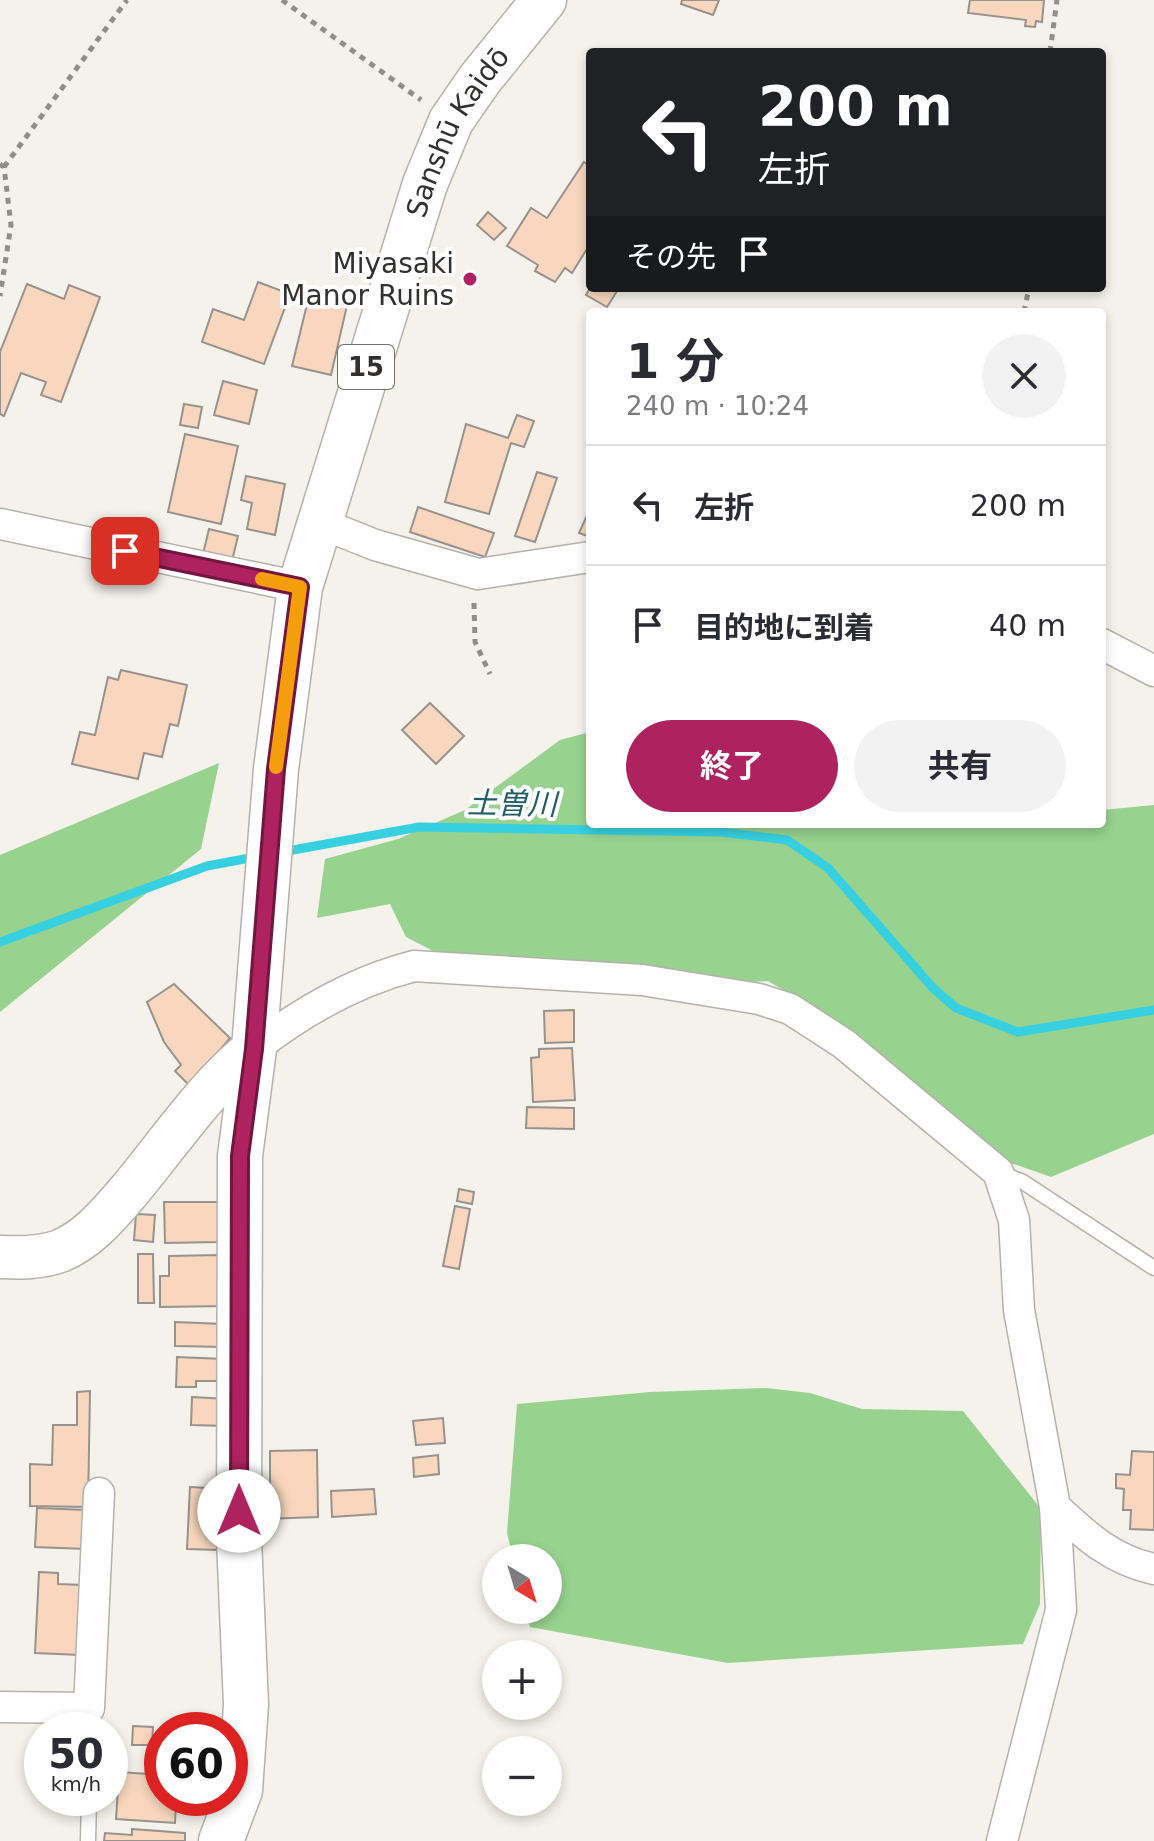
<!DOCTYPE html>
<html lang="ja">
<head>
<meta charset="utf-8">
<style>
	:root { --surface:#fff; --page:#f2f2f3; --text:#2b2b33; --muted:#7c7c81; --line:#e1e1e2; --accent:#ae225f }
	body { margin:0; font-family:"DejaVu Sans","Noto Sans JP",sans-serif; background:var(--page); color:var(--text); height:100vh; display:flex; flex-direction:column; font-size:30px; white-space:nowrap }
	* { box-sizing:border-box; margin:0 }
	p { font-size:26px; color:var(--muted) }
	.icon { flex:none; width:44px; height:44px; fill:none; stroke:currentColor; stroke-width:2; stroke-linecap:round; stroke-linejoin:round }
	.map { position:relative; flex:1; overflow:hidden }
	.details { position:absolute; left:586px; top:308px; width:520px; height:520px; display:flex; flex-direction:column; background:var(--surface); border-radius:8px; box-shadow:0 4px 12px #0003 }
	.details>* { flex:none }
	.guide { position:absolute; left:586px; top:48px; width:520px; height:244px; border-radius:8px; box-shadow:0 4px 12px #0003; background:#202124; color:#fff; overflow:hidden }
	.needle { width:52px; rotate:142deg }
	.tools { position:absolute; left:482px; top:1544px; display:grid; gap:16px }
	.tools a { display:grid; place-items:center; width:80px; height:80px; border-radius:50%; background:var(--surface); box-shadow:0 4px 12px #0003; font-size:40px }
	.speed { position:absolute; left:24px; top:1712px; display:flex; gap:16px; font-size:40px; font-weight:700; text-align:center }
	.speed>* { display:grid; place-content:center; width:104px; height:104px; border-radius:50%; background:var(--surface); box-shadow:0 4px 12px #0003; line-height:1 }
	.speed small { font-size:20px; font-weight:400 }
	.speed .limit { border:12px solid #d22; background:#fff; color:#111 }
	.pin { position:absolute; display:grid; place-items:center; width:68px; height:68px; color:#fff; margin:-34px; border-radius:16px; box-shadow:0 4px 12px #0006 }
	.me { position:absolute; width:88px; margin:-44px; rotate:0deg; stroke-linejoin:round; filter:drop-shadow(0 0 6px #0008) }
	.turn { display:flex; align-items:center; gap:28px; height:168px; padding:0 40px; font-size:36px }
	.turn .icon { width:104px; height:104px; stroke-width:2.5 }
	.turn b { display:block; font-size:56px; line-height:68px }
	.then { display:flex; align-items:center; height:76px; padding:0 40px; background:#0003; gap:16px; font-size:30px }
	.round { display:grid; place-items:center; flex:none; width:84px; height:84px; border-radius:42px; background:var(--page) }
	.summary { display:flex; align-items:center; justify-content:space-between; height:136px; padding:0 40px }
	h1 { font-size:48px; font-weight:700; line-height:60px }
	.action { display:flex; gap:16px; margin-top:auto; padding:16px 40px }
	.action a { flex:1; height:92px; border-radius:48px; background:var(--accent); color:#fff; font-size:32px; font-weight:700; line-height:92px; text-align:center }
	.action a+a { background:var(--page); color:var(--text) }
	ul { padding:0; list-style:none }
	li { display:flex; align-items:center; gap:24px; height:120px; padding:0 40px; border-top:2px solid var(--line) }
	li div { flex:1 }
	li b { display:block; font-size:30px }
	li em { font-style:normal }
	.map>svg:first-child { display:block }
</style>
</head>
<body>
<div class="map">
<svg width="1154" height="1841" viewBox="0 0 1154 1841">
	<rect width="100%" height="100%" fill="#f5f2ec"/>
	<!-- green -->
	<g fill="#97d28f">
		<polygon points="590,732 590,824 1102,824 1102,810 1154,805 1154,1134 1051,1177 1008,1162 852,1031 768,981 646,990 437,953 406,937 390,904 317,918 325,859 398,839 465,810 560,740"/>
		<polygon points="219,763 201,849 0,1012 0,855"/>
		<polygon points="766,1388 810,1393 862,1409 963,1411 1041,1509 1040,1604 1023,1644 728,1663 530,1627 526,1610 548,1610 548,1558 513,1558 507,1533 517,1404 650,1392"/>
	</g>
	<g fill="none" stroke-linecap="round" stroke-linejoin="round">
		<!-- stream -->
		<g stroke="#36d0e0" stroke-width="9">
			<polyline points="282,852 419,827 720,832 787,840 828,868 933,988 956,1008 1018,1032 1154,1010"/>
			<polyline points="0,942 207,866 255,857"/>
		</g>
	</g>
	<!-- building -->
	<g fill="#f8d7be" stroke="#98928e" stroke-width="2">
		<polygon points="682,0 719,0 713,15 681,4"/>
		<polygon points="970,0 1044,0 1042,22 1036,21 1035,27 1025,26 1026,20 968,13"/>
		<polygon points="584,162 590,166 590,244 572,273 565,268 555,282 535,271 538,265 507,246 531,208 547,218"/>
		<polygon points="488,212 506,228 494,240 477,225"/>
		<polygon points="258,282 290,294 264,364 202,342 213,309 244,320"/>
		<polygon points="27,284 64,299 69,285 100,297 61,402 41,395 46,382 21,373 4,416 0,414 0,352"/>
		<polygon points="590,288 619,288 607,307 586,295"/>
		<polygon points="310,292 348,301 331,375 292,366"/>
		<polygon points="223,381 257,390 249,424 214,415"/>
		<polygon points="184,404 202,407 198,428 180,425"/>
		<polygon points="517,415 534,421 524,447 511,443 489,514 445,502 466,424 508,438"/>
		<polygon points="185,434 238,446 221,524 168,512"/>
		<polygon points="537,472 557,478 535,542 515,536"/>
		<polygon points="246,476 285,484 275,535 247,529 252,503 241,500"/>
		<polygon points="418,507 494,533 485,557 410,532"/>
		<polygon points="590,509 590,537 579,533"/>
		<polygon points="209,529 238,536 232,561 203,554"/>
		<polygon points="121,670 187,685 178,726 170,724 162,757 144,753 138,779 72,764 80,732 95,735 108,677 118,680"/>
		<polygon points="430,703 464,736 436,764 402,730"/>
		<polygon points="174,984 230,1038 190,1086 175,1071 181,1065 164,1042 147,1002"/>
		<polygon points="574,1010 574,1042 545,1043 544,1011"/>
		<polygon points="572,1048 575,1100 533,1102 531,1058 539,1057 539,1049"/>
		<polygon points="527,1107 574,1108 574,1129 526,1128"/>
		<polygon points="459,1189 474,1192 472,1204 457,1201"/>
		<polygon points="164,1202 219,1202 219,1242 165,1243"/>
		<polygon points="455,1206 470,1209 459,1269 443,1266"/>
		<polygon points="136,1214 155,1215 153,1242 134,1240"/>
		<polygon points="138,1254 153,1254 154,1303 138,1303"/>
		<polygon points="220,1255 226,1306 160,1307 160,1276 169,1276 169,1256"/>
		<polygon points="175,1322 223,1324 223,1347 175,1346"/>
		<polygon points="177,1357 224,1359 223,1381 196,1381 196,1387 176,1387"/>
		<polygon points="90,1391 88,1507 30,1506 30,1464 52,1465 53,1425 77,1425 77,1392"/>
		<polygon points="192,1397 227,1399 226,1426 191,1425"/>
		<polygon points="443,1418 445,1443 416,1445 413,1421"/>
		<polygon points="317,1450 318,1517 264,1519 264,1505 270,1504 270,1451"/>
		<polygon points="1132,1451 1154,1452 1154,1530 1130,1529 1131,1510 1123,1510 1124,1489 1116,1488 1116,1474 1130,1475"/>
		<polygon points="438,1455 439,1474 414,1477 413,1458"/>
		<polygon points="190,1487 226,1489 218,1550 187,1549"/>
		<polygon points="374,1489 376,1514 332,1517 331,1491"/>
		<polygon points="37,1508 87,1510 85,1549 35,1547"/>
		<polygon points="39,1572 58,1573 58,1584 84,1585 80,1655 35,1653"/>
		<polygon points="133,1726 153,1727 152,1745 132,1745"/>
		<polygon points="119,1772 162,1775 162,1798 203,1798 203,1808 176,1806 175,1823 116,1819"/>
		<polygon points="132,1829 185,1833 185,1841 104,1841 105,1833 132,1835"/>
	</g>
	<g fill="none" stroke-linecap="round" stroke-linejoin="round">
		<!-- lane casing -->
		<g stroke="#b5b1ac" stroke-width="17">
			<g id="lane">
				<polyline points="998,1172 1023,1182 1154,1268"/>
				<polyline points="89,1708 91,1730"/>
				<polyline points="88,1841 89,1798"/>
			</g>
		</g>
		<!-- street casing -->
		<g stroke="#b5b1ac" stroke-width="33">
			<g id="street">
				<polyline points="320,523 375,545 478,574 590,557"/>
				<polyline points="0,524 300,587"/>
				<polyline points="1102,644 1154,671"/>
				<path d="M254,1049C301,1012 356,981 414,966L642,980L759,999L790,1009L844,1044L998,1172L1014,1220L1019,1310L1055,1507L1061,1610L1002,1841"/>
				<path d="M1055,1507C1086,1536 1112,1560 1154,1569"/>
				<polyline points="0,1707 89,1708 99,1493"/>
			</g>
		</g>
		<!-- secondary casing -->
		<g stroke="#b5b1ac" stroke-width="45">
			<path id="secondary" d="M0,1257C21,1258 41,1258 60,1251C89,1239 109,1214 129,1191C167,1146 208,1084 254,1049"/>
		</g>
		<!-- primary casing -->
		<g stroke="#b5b1ac" stroke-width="47">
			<g id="primary">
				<path id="s1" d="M221,1841L240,1790L246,1705L239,1539L240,1156L254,1049L276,769L300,587L425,184L451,121L480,79L544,0"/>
			</g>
		</g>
		<!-- path -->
		<g stroke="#918e8a" stroke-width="5" stroke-dasharray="6 6" stroke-linecap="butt">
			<polyline points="282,0 421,100"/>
			<polyline points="1050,52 1057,0"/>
			<polyline points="0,164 4,167 11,225 0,296"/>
			<polyline points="4,167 127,0"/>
			<polyline points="1024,312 1029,288"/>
			<polyline points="474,603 475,642 490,674"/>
		</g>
		<!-- lane -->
		<use href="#lane" stroke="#fff" stroke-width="14"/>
		<!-- street -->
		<use href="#street" stroke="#fff" stroke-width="30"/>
		<!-- secondary -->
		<use href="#secondary" stroke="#fff" stroke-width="42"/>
		<!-- primary -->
		<use href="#primary" stroke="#fff" stroke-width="44"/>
	</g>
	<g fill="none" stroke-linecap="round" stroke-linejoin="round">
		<!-- route casing -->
		<g stroke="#71163e" stroke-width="20">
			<polyline id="route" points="125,551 300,587 276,769 254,1049 240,1156 239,1511"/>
		</g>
		<!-- route -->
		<use href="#route" stroke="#ae225f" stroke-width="14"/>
		<!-- slow -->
		<polyline stroke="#f59e0b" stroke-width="14" points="262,579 300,587 276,767"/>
	</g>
	<!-- markers -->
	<circle fill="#ae225f" stroke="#fff" stroke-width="3" cx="470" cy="279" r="8"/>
	<g text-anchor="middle" stroke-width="8" stroke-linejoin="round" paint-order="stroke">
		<!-- shield labels -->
		<rect fill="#fff" stroke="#706f6d" stroke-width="2" x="338" y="345" width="56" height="44" rx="6"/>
		<g font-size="26" font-weight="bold" fill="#33312f">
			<text x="366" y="376">15</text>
		</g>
		<!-- street labels -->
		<g font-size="28" fill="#33312f" stroke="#fff">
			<text dy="10" stroke="none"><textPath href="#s1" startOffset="1744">Sanshū Kaidō</textPath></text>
		</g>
		<!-- poi labels -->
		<g font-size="28" fill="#33312f" stroke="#fff" text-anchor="end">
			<text x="454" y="273">Miyasaki<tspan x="454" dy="32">Manor Ruins</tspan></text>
		</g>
		<!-- water labels -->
		<g font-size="30" font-style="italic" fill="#235e65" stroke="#fff">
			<text transform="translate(512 804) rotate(1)" y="10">土曽川</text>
		</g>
	</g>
</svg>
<div class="tools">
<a><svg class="needle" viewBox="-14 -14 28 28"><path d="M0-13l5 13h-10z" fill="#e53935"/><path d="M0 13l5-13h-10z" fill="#7c7c81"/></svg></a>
<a>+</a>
<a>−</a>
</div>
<div class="speed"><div>50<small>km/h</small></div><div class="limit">60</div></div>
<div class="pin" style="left:125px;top:551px;background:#d93025"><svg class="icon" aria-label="arrive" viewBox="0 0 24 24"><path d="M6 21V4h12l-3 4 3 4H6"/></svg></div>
<svg class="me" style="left:239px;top:1511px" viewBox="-20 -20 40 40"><circle r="19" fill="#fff"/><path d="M0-13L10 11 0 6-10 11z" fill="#ae225f"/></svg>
<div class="guide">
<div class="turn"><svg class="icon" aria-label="left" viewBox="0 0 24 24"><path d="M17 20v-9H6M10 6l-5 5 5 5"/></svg><div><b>200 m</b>左折</div></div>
<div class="then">その先<svg class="icon" aria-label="arrive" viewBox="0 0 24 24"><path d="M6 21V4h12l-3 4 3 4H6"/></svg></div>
</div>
<section class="details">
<div class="summary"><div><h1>1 分</h1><p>240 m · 10:24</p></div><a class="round"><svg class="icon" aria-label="close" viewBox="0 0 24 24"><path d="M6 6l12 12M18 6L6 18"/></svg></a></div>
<ul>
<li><svg class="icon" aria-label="left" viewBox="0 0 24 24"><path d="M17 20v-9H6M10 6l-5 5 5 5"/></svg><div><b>左折</b></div><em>200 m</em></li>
<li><svg class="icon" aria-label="arrive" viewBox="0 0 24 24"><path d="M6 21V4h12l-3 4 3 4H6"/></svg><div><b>目的地に到着</b></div><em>40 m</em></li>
</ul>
<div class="action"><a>終了</a><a>共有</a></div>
</section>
</div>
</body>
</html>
